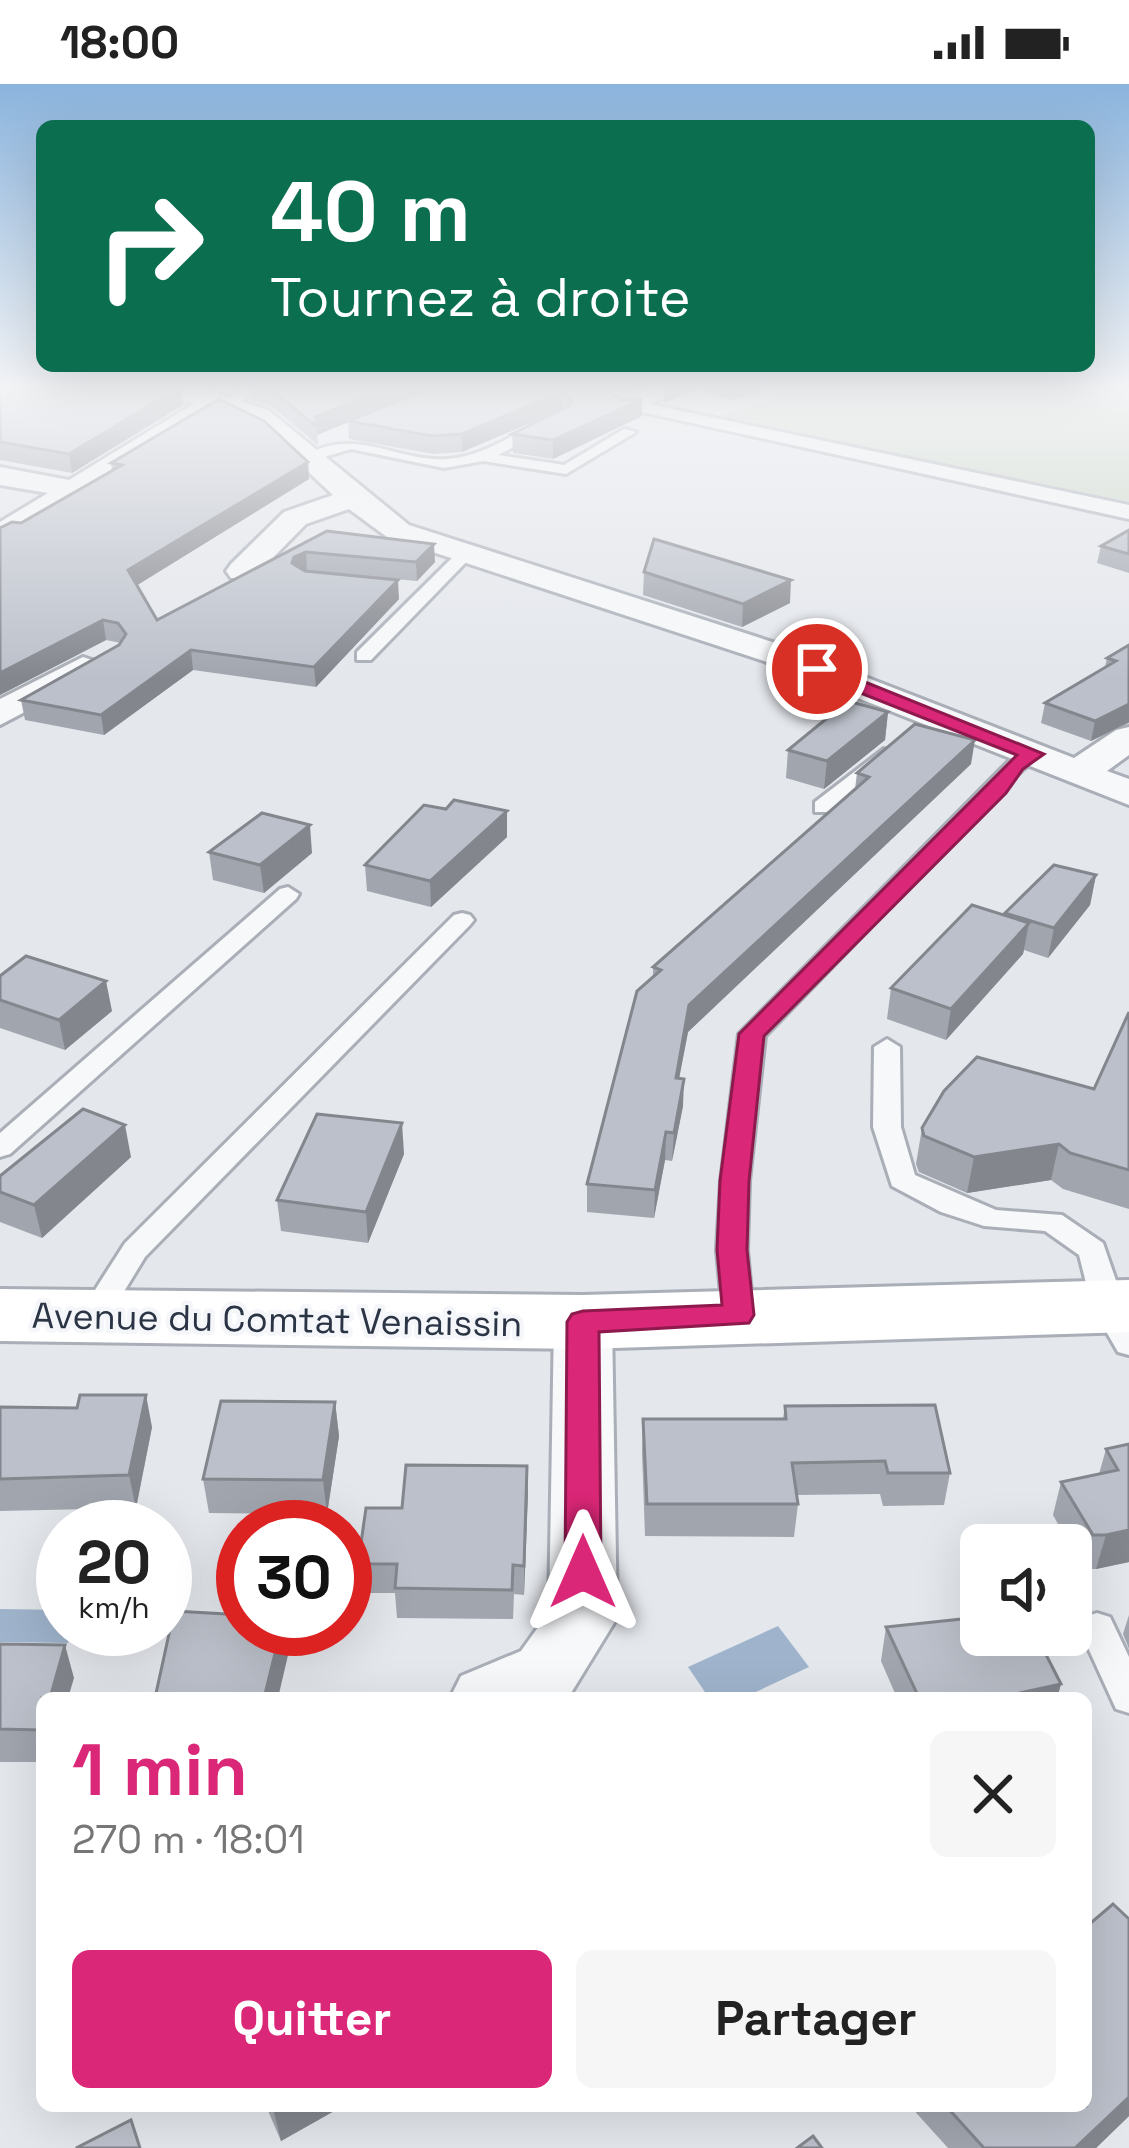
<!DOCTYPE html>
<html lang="fr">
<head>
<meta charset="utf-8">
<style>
	:root { --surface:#fff; --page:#f6f6f6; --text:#222; --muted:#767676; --accent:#db2777 }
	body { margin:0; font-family:"Space Grotesk",sans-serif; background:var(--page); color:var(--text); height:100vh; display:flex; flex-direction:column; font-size:45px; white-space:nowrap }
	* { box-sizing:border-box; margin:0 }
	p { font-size:39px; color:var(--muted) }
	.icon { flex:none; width:66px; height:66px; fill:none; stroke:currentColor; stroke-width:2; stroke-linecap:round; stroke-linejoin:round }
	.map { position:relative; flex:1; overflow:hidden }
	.side { position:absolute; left:36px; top:1608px; width:1056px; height:420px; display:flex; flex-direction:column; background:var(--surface); border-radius:18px; box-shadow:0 12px 48px #0002 }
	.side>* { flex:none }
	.guide { position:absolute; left:36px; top:36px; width:1059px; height:252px; border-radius:18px; box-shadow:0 12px 48px #0002; background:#0b6e4f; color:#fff; overflow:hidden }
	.controls { position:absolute; left:960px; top:1440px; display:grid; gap:24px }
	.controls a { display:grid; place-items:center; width:132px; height:132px; border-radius:18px; background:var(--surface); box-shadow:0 12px 48px #0002; font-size:60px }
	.speed { position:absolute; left:36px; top:1416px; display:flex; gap:24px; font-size:60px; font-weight:700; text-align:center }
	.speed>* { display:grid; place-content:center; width:156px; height:156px; border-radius:50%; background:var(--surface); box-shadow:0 12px 48px #0002; line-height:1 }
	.speed small { font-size:30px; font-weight:400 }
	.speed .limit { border:18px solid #d22; background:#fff; color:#111 }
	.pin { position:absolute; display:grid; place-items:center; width:102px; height:102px; color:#fff; margin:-51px; border:6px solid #fff; border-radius:50%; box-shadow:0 3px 12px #0007 }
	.me { position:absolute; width:132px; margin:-66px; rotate:0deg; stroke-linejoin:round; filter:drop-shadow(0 0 9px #0008) }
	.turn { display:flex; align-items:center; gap:42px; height:252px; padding:0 36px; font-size:54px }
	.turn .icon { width:156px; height:156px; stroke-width:2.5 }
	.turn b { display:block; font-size:84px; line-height:102px }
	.round { display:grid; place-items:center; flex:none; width:126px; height:126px; border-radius:18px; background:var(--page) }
	.summary { display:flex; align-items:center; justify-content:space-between; height:204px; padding:0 36px }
	h1 { font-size:72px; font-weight:700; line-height:90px; color:var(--accent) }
	.primary-button { display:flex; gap:24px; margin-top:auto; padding:24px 36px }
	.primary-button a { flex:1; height:138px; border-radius:18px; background:var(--accent); color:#fff; font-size:48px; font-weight:700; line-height:138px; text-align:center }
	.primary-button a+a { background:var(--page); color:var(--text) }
	.status { display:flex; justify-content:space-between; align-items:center; height:84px; padding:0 60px; background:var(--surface); direction:ltr }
	.status svg { height:33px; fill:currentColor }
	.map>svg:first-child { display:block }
</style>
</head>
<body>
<div class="status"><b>18:00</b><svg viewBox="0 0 49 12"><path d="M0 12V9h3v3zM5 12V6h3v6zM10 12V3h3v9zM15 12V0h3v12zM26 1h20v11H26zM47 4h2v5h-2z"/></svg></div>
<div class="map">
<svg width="1129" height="2064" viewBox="0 0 1129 2064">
	<rect width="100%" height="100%" fill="#e4e7ec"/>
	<!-- green -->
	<polygon fill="#c9d6c5" points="807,305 1129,305 1129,418 711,335"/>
	<!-- water -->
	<g fill="#9fb4cc">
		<polygon points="0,1525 63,1526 63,1545 72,1545 68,1559 0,1558"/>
		<polygon points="778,1542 809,1583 743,1614 709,1614 688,1583"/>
	</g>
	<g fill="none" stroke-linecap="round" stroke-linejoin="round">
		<!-- service casing -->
		<g stroke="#a9aeb7" stroke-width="6">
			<g id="service">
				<polygon points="244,305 262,305 230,322 218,319"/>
				<path d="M544,338L551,342L549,345L498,371L564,381L624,345L636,348L566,390L483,377L444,384L351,365L308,378L301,374C355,340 393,378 447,375C483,373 511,350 544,338Z"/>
				<polygon points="460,466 474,470 371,576 357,576 357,568"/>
				<polygon points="884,665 894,671 891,675 831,728 815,728 815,718"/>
				<polygon points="1033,665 1043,671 1023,685 765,952 749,1097 747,1166 753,1231 749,1239 727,1239 723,1231 717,1166 721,1097 739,950 1009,677"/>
				<polygon points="288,803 299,810 296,815 10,1070 0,1073 0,1049 280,805"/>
				<polygon points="462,829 470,831 474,836 470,841 145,1173 103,1242 81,1242 77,1234 125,1159 454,831"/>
				<polygon points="887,955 900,963 901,1043 915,1091 996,1126 1062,1131 1103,1159 1129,1234 1129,1271 1118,1268 1092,1223 1079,1171 1045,1147 984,1142 941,1128 892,1102 873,1043 874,963"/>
				<polygon points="1097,1529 1110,1533 1129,1573 1129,1629 1116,1625 1079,1544 1084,1533"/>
			</g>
		</g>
		<!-- pedestrian casing -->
		<g stroke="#a9aeb7" stroke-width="6">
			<polygon id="pedestrian" points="538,305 577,305 1129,421 1129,435"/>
		</g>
		<!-- minor casing -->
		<g stroke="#a9aeb7" stroke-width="6">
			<g id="minor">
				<polygon points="147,305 203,305 268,326 409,441 788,563 1074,674 1116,646 1129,643 1129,671 1107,687 1129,695 1129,721 764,577 387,453 349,425 306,440 253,494 231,494 226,487 231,480 284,428 333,411 268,350 221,326 0,460 0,438 48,409 0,401 0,383 69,396 195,319 150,310"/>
				<polygon points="648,305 687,305 623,330 610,322"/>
				<polygon points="83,573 95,577 101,584 95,591 0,641 0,615"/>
				<polygon points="583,1218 604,1224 612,1238 617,1534 571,1609 560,1614 450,1614 461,1592 521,1567 549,1528 554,1238 562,1224"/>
			</g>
		</g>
		<!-- secondary casing -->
		<g stroke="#a9aeb7" stroke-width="6">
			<polygon id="secondary" points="1129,1196 1129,1248 583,1265 0,1257 0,1205 583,1211"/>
		</g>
		<!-- service -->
		<use href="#service" fill="#f7f8fa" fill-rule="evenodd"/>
		<!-- pedestrian -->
		<use href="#pedestrian" fill="#f7f8fa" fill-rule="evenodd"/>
		<!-- minor -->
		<use href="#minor" fill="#f7f8fa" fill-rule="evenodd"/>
		<!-- secondary -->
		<use href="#secondary" fill="#fff" fill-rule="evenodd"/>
	</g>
	<!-- wall -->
	<g fill="#a1a5ae">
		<polygon points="0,305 181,305 183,321 72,389 0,376"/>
		<polygon points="250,305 325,305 335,309 328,305 599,305 642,332 553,375 513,369 512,350 563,325 462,368 433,370 349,355 348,338 317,351 318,361 271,322 251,316"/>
		<polygon points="601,305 636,305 625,310"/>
		<polygon points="699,305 766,305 731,316"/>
		<polygon points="308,378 309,395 137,501 157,536 327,447 435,478 417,497 307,487 399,515 316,603 193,586 104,651 25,636 21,616 121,559 106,556 0,611 0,444 21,439 112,386 111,379"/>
		<polygon points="1129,446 1129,489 1097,479 1101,462"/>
		<polygon points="644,488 790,519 742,543 643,511"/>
		<polygon points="1129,561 1129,639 1091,657 1041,639 1045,619 1105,583 1107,574"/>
		<polygon points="888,628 885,656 824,705 786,694 788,666"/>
		<polygon points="971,680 688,948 679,994 683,1022 672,1077 665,1076 654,1134 587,1128 587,1100 653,893 653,883 855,705 857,689"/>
		<polygon points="507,753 431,823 367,807 365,781"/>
		<polygon points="209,768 312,769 264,809 213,796"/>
		<polygon points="1096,791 1090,821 1048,874 1024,866 1023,870 946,956 887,935 891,904 1005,832 1005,829"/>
		<polygon points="0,892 112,927 65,966 0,944"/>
		<polygon points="1129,928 1129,1125 1063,1105 1051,1096 967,1109 919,1088 916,1080 922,1044 1094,1005"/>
		<polygon points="404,1070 368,1159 281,1147 277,1116"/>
		<polygon points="131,1073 42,1154 0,1138 0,1092"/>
		<polygon points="335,1318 339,1352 327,1430 209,1429 203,1395"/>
		<polygon points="785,1322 950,1389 944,1421 883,1422 880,1410 797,1411 798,1420 794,1453 645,1452 642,1368 643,1335 783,1335"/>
		<polygon points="0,1323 152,1343 136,1424 0,1427"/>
		<polygon points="1129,1360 1129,1478 1096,1485 1083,1485 1053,1431 1061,1398 1099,1390 1106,1365"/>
		<polygon points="527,1382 524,1511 514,1510 513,1535 397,1534 395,1509 361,1509 358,1480"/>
		<polygon points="1129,1531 1129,1565 1123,1550"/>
		<polygon points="886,1543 1061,1600 1057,1614 897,1614 881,1577"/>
		<polygon points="0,1560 74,1594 42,1614 42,1678 0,1678"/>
		<polygon points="266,2022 343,2022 281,2057"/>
		<polygon points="910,2022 1086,2022 1129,2032 1096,2064 948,2064"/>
	</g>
	<!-- shaded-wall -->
	<g fill="#83868d">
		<polygon points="177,305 181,305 183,321 72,389 69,370"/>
		<polygon points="384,305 429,305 317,351 315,333"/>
		<polygon points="665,305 698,305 664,319"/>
		<polygon points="732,305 766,305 731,316"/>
		<polygon points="563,307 563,325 462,368 462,350"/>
		<polygon points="642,315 642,332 553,375 553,356"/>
		<polygon points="308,378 309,395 131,505 128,486"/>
		<polygon points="434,460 435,478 417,497 416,478"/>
		<polygon points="306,468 307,487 294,498 292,479 294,473"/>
		<polygon points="398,496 399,515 316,603 314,583"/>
		<polygon points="791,496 790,519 742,543 743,520"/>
		<polygon points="103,536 106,556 0,611 0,589"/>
		<polygon points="191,566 193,586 104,651 101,631"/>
		<polygon points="1129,620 1129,638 1091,657 1095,637"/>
		<polygon points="888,628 885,656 824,705 827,677"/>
		<polygon points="975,656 971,680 688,948 674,1021 676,994 689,921"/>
		<polygon points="507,727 507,753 431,823 430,797"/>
		<polygon points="310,741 312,769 264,809 260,781"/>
		<polygon points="1096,791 1090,821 1048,874 1054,844"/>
		<polygon points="1029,839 1023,870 946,956 951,925"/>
		<polygon points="106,897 112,927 65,966 59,936"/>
		<polygon points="684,995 683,1022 672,1077 674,1049"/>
		<polygon points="402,1039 404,1070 368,1159 366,1128"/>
		<polygon points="125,1041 131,1073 42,1154 34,1121"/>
		<polygon points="666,1048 665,1076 654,1134 655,1106"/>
		<polygon points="1059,1060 1051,1096 967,1109 974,1073"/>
		<polygon points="146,1311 152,1343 136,1424 129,1391"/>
		<polygon points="335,1318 339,1352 327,1430 323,1396"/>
		<polygon points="527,1382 528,1411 524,1511 524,1482"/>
		<polygon points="1129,1446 1129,1478 1096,1485 1106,1451"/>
		<polygon points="281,1545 285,1545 289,1567 278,1614 264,1614"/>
		<polygon points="65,1561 74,1594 68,1614 50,1614"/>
		<polygon points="1061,1600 1057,1614 996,1614"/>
		<polygon points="1129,2013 1129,2032 1096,2064 1075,2064"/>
		<polygon points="285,2022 343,2022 281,2057 274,2028"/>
	</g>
	<!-- building -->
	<g fill="#bbc0ca" stroke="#83868d" stroke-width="3">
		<polygon points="0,305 177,305 69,370 0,358"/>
		<polygon points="270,305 325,305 334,309 350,305 384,305 315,333 316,342"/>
		<polygon points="429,305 599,305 607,307 621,316 642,315 553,356 512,350 569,322 571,316 563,307 462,350 432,352 348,337"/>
		<polygon points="219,315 264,337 308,378 128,486 157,536 327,447 434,460 416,478 306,468 294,473 292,479 305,487 398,496 314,583 191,566 101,631 21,616 119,561 126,550 118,539 103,536 0,589 0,444 12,438 21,439 122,381 111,379"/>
		<polygon points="1129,446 1129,470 1101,462"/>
		<polygon points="654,455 791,496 743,520 644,488"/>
		<polygon points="1129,561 1129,620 1095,637 1045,619 1116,577 1107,574"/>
		<polygon points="848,617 888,628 827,677 788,666"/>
		<polygon points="915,640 975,656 689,921 676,994 684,995 674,1049 666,1048 655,1106 587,1100 637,907 661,886 653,883 869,693 857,689"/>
		<polygon points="454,716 507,727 430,797 365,781 424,721 446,725"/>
		<polygon points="262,729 310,741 260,781 209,768"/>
		<polygon points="1054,781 1096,791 1054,844 1005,829"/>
		<polygon points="972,821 1029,839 951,925 891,904"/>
		<polygon points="26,872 106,897 59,936 0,916 0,892"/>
		<polygon points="1129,928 1129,1086 1070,1069 1059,1060 974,1073 924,1052 922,1044 944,1007 977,973 1094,1005"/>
		<polygon points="83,1025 125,1041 34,1121 0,1108 0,1092"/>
		<polygon points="317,1030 402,1039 366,1128 277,1116"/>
		<polygon points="80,1311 146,1311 129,1391 0,1395 0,1323 77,1324"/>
		<polygon points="221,1317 335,1318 323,1396 203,1395"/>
		<polygon points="935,1321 950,1389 888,1389 885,1377 792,1379 798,1420 647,1420 643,1335 786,1335 785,1322"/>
		<polygon points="1129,1360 1129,1446 1106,1451 1093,1451 1061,1398 1118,1386 1106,1365"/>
		<polygon points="406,1381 527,1382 524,1482 513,1481 512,1506 395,1504 397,1480 358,1480 366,1424 402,1424"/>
		<polygon points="174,1527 243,1531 243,1545 281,1545 264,1614 155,1614"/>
		<polygon points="981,1533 981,1551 1036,1551 1061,1600 996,1614 919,1614 886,1543"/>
		<polygon points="0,1560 65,1561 50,1614 42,1614 40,1646 0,1645"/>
		<polygon points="1113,1820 1129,1835 1129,2013 1075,2064 984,2064 946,2022 1086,2022 1086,1843"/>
		<polygon points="131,2036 140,2064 76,2064"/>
		<polygon points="813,2052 822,2064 797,2064"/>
	</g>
	<!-- sky -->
	<linearGradient id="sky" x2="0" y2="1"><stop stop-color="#8bb4dd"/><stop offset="0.51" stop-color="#f3f4f6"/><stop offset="1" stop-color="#f3f4f6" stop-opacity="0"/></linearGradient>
	<rect width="1129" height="594" fill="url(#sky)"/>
	<!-- route -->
	<polygon fill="#db2777" stroke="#8e194d" stroke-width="3" points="810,581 823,581 1044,670 1023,685 1006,709 764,952 749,1097 747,1166 754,1231 749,1239 599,1248 601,1488 596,1498 583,1503 571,1498 565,1488 567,1238 572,1230 583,1227 722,1221 717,1166 720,1097 739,950 1017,671 810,589"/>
	<g text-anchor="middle" stroke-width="9" stroke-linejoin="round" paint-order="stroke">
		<!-- street labels -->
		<g font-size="36" fill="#2b3445" stroke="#f4f6f9">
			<text transform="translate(277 1235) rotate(1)" y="13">Avenue du Comtat Venaissin</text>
		</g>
	</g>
</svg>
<div class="controls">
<a><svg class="icon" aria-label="sound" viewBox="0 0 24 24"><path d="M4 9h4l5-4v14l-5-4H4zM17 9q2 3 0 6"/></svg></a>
</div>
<div class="speed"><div>20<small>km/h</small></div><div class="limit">30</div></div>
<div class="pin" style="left:817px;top:585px;background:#d93025"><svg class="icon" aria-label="arrive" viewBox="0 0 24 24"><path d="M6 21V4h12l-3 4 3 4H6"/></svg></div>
<svg class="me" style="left:583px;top:1488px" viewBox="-20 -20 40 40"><path d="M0-17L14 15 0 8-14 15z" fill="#db2777" stroke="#fff" stroke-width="4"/></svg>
<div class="guide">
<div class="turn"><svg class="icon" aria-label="right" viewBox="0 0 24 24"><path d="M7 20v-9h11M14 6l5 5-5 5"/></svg><div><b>40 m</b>Tournez à droite</div></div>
</div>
<section class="side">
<div class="summary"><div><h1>1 min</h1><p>270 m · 18:01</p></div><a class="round"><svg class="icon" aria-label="close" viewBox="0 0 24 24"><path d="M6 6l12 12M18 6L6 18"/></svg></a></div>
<div class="primary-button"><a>Quitter</a><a>Partager</a></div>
</section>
</div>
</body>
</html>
